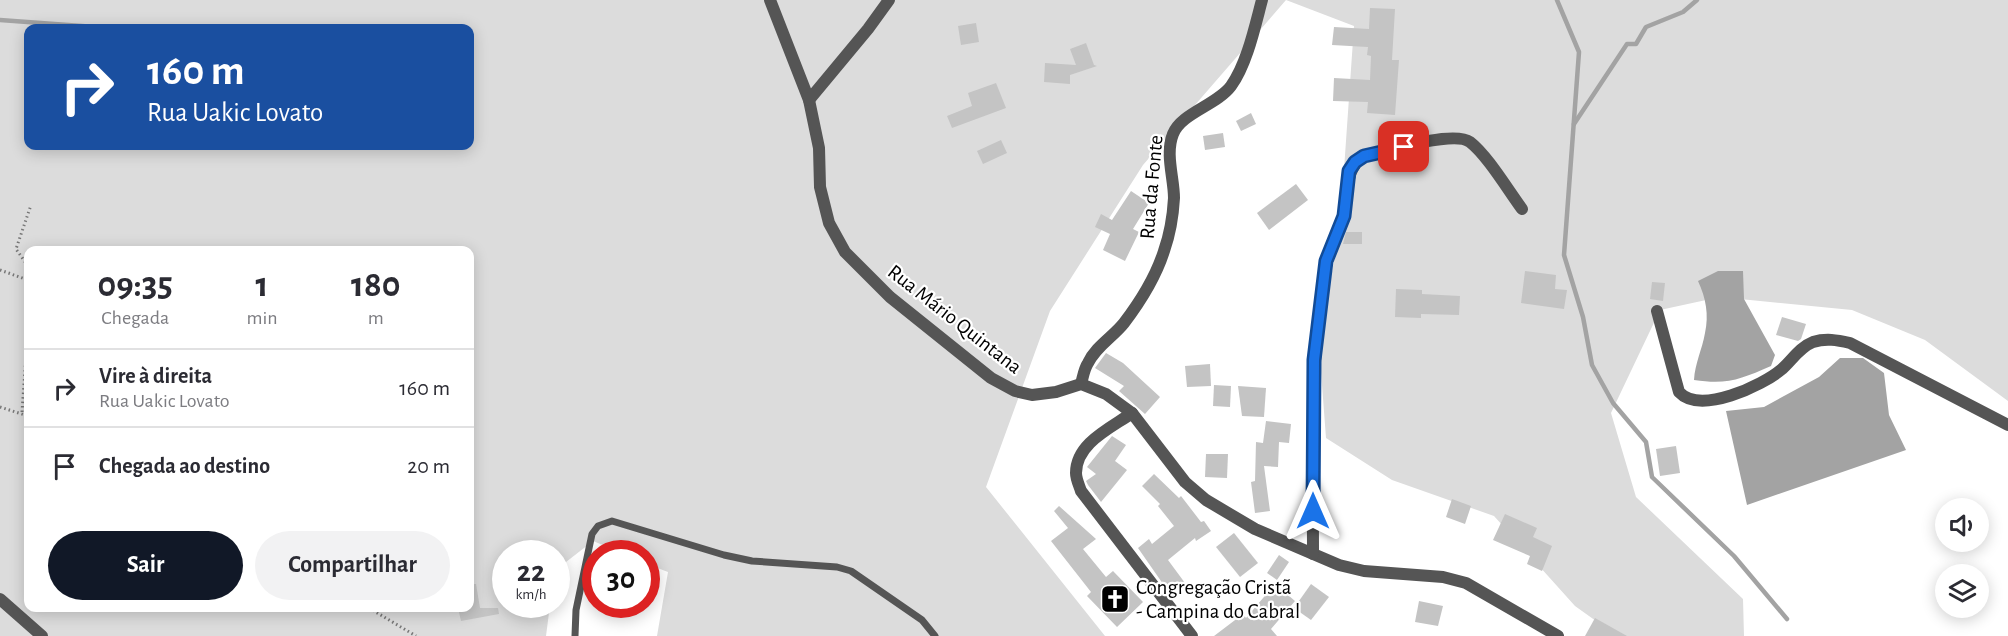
<!DOCTYPE html>
<html lang="pt">
<head>
<meta charset="utf-8">
<style>
	:root { --surface:#fff; --page:#f2f2f3; --text:#2b2b33; --muted:#7c7c81; --line:#e1e1e2; --accent:#111827 }
	body { margin:0; font-family:"Alegreya Sans",sans-serif; background:var(--page); color:var(--text); height:100vh; display:flex; flex-direction:column; font-size:22px; white-space:nowrap }
	* { box-sizing:border-box; margin:0 }
	p { font-size:20px; color:var(--muted) }
	.icon { flex:none; width:33px; height:33px; fill:none; stroke:currentColor; stroke-width:2; stroke-linecap:round; stroke-linejoin:round }
	.map { position:relative; flex:1; overflow:hidden }
	.drawer { position:absolute; left:24px; top:246px; width:450px; height:366px; display:flex; flex-direction:column; background:var(--surface); border-radius:12px; box-shadow:0 3px 15px #0003 }
	.drawer>* { flex:none }
	.guide { position:absolute; left:24px; top:24px; width:450px; height:126px; border-radius:12px; box-shadow:0 3px 15px #0003; background:#1a4fa0; color:#fff; overflow:hidden }
	.fabs { position:absolute; left:1935px; top:498px; display:grid; gap:12px }
	.fabs a { display:grid; place-items:center; width:54px; height:54px; border-radius:50%; background:var(--surface); box-shadow:0 3px 15px #0003; font-size:30px }
	.speed { position:absolute; left:492px; top:540px; display:flex; gap:12px; font-size:30px; font-weight:700; text-align:center }
	.speed>* { display:grid; place-content:center; width:78px; height:78px; border-radius:50%; background:var(--surface); box-shadow:0 3px 15px #0003; line-height:1 }
	.speed small { font-size:15px; font-weight:400 }
	.speed .limit { border:9px solid #d22; background:#fff; color:#111 }
	.pin { position:absolute; display:grid; place-items:center; width:51px; height:51px; color:#fff; margin:-26px; border-radius:12px; box-shadow:0 3px 9px #0006 }
	.me { position:absolute; width:66px; margin:-33px; rotate:0deg; stroke-linejoin:round; filter:drop-shadow(0 0 4px #0008) }
	.turn { display:flex; align-items:center; gap:21px; height:126px; padding:0 24px; font-size:27px }
	.turn .icon { width:78px; height:78px; stroke-width:2.5 }
	.turn b { display:block; font-size:42px; line-height:51px }
	.eta { display:flex; justify-content:space-evenly; align-items:center; height:102px; text-align:center }
	.eta b { font-size:36px; font-weight:600; line-height:42px }
	.button { display:flex; gap:12px; margin-top:auto; padding:12px 24px }
	.button a { flex:1; height:69px; border-radius:36px; background:var(--accent); color:#fff; font-size:24px; font-weight:600; line-height:69px; text-align:center }
	.button a+a { background:var(--page); color:var(--text) }
	ul { padding:0; list-style:none }
	li { display:flex; align-items:center; gap:18px; height:78px; padding:0 24px; border-top:2px solid var(--line) }
	li div { flex:1 }
	li b { display:block; font-size:22px }
	li em { font-style:normal }
	.map>svg:first-child { display:block }
</style>
</head>
<body>
<div class="map">
<svg width="2008" height="636" viewBox="0 0 2008 636">
	<rect width="100%" height="100%" fill="#fff"/>
	<!-- green -->
	<path fill="#dcdcdc" fill-rule="evenodd" d="M0,0H2008V401L1925,340L1852,310L1720,297L1660,310L1611,413L1636,497L1743,599L1744,636H1617L1575,606L1494,516L1392,480L1326,438L1319,345L1340,227L1354,26L1286,0L1143,165L1050,311L986,487L1105,636H657L668,572L647,564L646,554L622,553L593,541L557,569L556,554H506V604L550,605L546,636H0ZM28,28H470V146H28ZM28,250H470V608H28Z"/>
	<!-- water -->
	<g fill="#a3a3a3">
		<path d="M1718,271H1743L1744,299L1775,355L1771,366C1741,379 1728,385 1694,380C1695,363 1702,350 1705,333C1709,315 1706,298 1698,281Z"/>
		<polygon points="1840,358 1863,358 1884,373 1889,415 1906,450 1747,505 1726,411 1764,407 1819,377"/>
	</g>
	<g fill="none" stroke-linecap="round" stroke-linejoin="round">
		<!-- stream -->
		<g stroke="#a3a3a3" stroke-width="4.5">
			<polyline points="1557,0 1579,52 1564,255 1583,317 1592,365 1613,403 1646,442 1652,477 1734,556 1787,619"/>
			<polyline points="0,20 109,28"/>
			<polyline points="1574,124 1627,44 1636,44 1646,27 1683,12 1697,0"/>
		</g>
	</g>
	<!-- building -->
	<g fill="#c4c4c4">
		<polygon points="1370,8 1395,9 1392,60 1399,60 1395,115 1367,113 1368,102 1333,101 1334,78 1370,80 1371,56 1367,55 1368,47 1332,45 1334,27 1369,29"/>
		<polygon points="976,23 979,42 961,45 958,26"/>
		<polygon points="1086,43 1094,65 1097,66 1070,75 1070,84 1044,82 1045,63 1076,65 1070,49"/>
		<polygon points="996,83 1006,108 952,128 947,116 972,106 968,93"/>
		<polygon points="1251,113 1256,124 1241,131 1236,121"/>
		<polygon points="1223,133 1225,147 1205,150 1203,136"/>
		<polygon points="1001,140 1007,153 983,164 977,151"/>
		<polygon points="1296,184 1308,200 1269,230 1257,213"/>
		<polygon points="1131,191 1149,203 1133,229 1139,232 1125,261 1103,250 1110,234 1095,227 1101,214 1112,220"/>
		<polygon points="1346,232 1362,232 1362,244 1343,244"/>
		<polygon points="1525,271 1556,275 1555,289 1567,290 1564,309 1521,303"/>
		<polygon points="1652,282 1665,283 1663,301 1650,299"/>
		<polygon points="1396,289 1422,290 1422,294 1460,296 1459,315 1421,314 1421,318 1395,317"/>
		<polygon points="1782,317 1806,324 1801,339 1798,341 1776,335"/>
		<polygon points="1106,353 1123,363 1160,397 1145,414 1119,391 1124,386 1095,368"/>
		<polygon points="1210,364 1211,386 1187,387 1185,366"/>
		<polygon points="1214,385 1231,386 1230,407 1213,406"/>
		<polygon points="1238,386 1266,388 1264,417 1242,416"/>
		<polygon points="1266,421 1291,424 1289,443 1279,442 1278,467 1264,466 1270,511 1255,513 1251,482 1255,481 1256,442 1263,443"/>
		<polygon points="1112,436 1126,445 1115,461 1127,470 1101,502 1088,485 1086,481 1096,474 1087,467"/>
		<polygon points="1676,446 1680,473 1660,476 1656,449"/>
		<polygon points="1206,454 1228,454 1227,478 1205,477"/>
		<polygon points="1154,474 1179,498 1181,496 1201,522 1204,521 1211,531 1196,541 1195,538 1168,560 1185,583 1170,594 1138,548 1149,539 1152,544 1174,526 1158,506 1160,504 1142,486"/>
		<polygon points="1452,499 1471,506 1465,524 1446,517"/>
		<polygon points="1059,506 1096,539 1083,549 1106,577 1113,571 1143,602 1117,627 1087,596 1091,592 1051,541 1068,528 1054,511"/>
		<polygon points="1505,514 1537,528 1533,537 1552,546 1542,571 1527,564 1530,556 1493,540"/>
		<polygon points="1234,533 1258,563 1240,577 1216,547"/>
		<polygon points="1279,555 1289,562 1277,580 1267,573"/>
		<polygon points="470,584 476,584 480,608 498,608 499,614 461,621 458,608 470,608"/>
		<polygon points="1275,584 1295,601 1271,629 1277,636 1214,636 1243,614 1246,618"/>
		<polygon points="1311,584 1329,597 1311,620 1294,608"/>
		<polygon points="1419,601 1443,606 1438,626 1415,622"/>
		<polygon points="1595,618 1627,636 1585,636"/>
	</g>
	<g fill="none" stroke-linecap="round" stroke-linejoin="round">
		<!-- path -->
		<g stroke="#777" stroke-width="3" stroke-dasharray="1.5 3" stroke-linecap="butt">
			<polyline points="28,266 16,249 31,205"/>
			<polyline points="0,270 28,280"/>
			<polyline points="0,407 28,416"/>
			<polyline points="22,412 28,329"/>
			<polyline points="369,608 416,636"/>
		</g>
		<!-- lane -->
		<polyline stroke="#555" stroke-width="7" points="575,636 576,610 592,534 598,526 612,521 724,555 752,561 837,567 851,571 922,620 935,636"/>
		<!-- street -->
		<g stroke="#555" stroke-width="12">
			<polyline points="770,0 809,100 819,148 820,187 829,223 845,252 890,297 991,378 1015,391 1032,395 1056,392 1081,384 1106,394 1132,413 1185,482 1206,500 1255,529 1339,565 1364,571 1443,577 1466,583 1558,636"/>
			<polyline points="809,100 868,29 889,0"/>
			<path d="M1657,311L1679,392C1700,415 1762,386 1782,369C1792,360 1800,347 1813,342C1826,338 1837,340 1850,343L2008,425"/>
			<path d="M1081,384C1083,377 1084,369 1088,363C1096,346 1113,337 1124,323C1140,302 1156,276 1164,251C1170,234 1173,216 1174,198C1174,178 1165,154 1173,134C1181,113 1217,105 1231,86C1247,64 1255,26 1262,0"/>
			<path d="M1132,413C1111,428 1076,443 1076,473C1076,479 1079,485 1081,491L1192,636"/>
			<path d="M1313,554C1313,457 1309,360 1326,265C1329,247 1340,231 1344,213C1349,192 1344,169 1364,156C1385,151 1454,130 1470,142C1487,155 1508,190 1522,209"/>
			<polyline points="0,599 42,636"/>
		</g>
	</g>
	<g fill="none" stroke-linecap="round" stroke-linejoin="round">
		<!-- route casing -->
		<g stroke="#114b97" stroke-width="15">
			<polyline id="route" points="1313,511 1314,360 1326,261 1344,216 1349,171 1355,162 1364,156 1404,147"/>
		</g>
		<!-- route -->
		<use href="#route" stroke="#1a73e8" stroke-width="10"/>
	</g>
	<!-- icons -->
	<defs>
		<g id="church-square" transform="scale(1.5)"><rect x="-9" y="-9" width="18" height="18" rx="4" fill="#000" stroke="#fff"/><path d="M-1.2-6h2.4v3.5h3.3v2.4h-3.3V6h-2.4V-.1h-3.3v-2.4h3.3Z" fill="#fff"/></g>
	</defs>
	<g fill-rule="evenodd">
		<use href="#church-square" x="1115" y="599"/>
	</g>
	<g text-anchor="middle" stroke-width="4.5" stroke-linejoin="round" paint-order="stroke">
		<!-- street labels -->
		<g font-size="21" fill="#000" stroke="#fff">
			<text transform="translate(1151 187) rotate(-85)" y="7">Rua da Fonte</text>
			<text transform="translate(955 319) rotate(38)" y="7">Rua Mário Quintana</text>
		</g>
		<!-- poi labels -->
		<g font-size="21" fill="#000" stroke="#fff" text-anchor="start">
			<text x="1136" y="594">Congregação Cristã<tspan x="1136" dy="24">- Campina do Cabral</tspan></text>
		</g>
	</g>
</svg>
<div class="fabs">
<a><svg class="icon" aria-label="sound" viewBox="0 0 24 24"><path d="M4 9h4l5-4v14l-5-4H4zM17 9q2 3 0 6"/></svg></a>
<a><svg class="icon" aria-label="layers" viewBox="0 0 24 24"><path d="M12 4l9 5-9 5-9-5zM3 14l9 5 9-5"/></svg></a>
</div>
<div class="speed"><div>22<small>km/h</small></div><div class="limit">30</div></div>
<div class="pin" style="left:1404px;top:147px;background:#d93025"><svg class="icon" aria-label="arrive" viewBox="0 0 24 24"><path d="M6 21V4h12l-3 4 3 4H6"/></svg></div>
<svg class="me" style="left:1313px;top:511px" viewBox="-20 -20 40 40"><path d="M0-17L14 15 0 8-14 15z" fill="#1a73e8" stroke="#fff" stroke-width="4"/></svg>
<div class="guide">
<div class="turn"><svg class="icon" aria-label="right" viewBox="0 0 24 24"><path d="M7 20v-9h11M14 6l5 5-5 5"/></svg><div><b>160 m</b>Rua Uakic Lovato</div></div>
</div>
<section class="drawer">
<div class="eta">
<div><b>09:35</b><p>Chegada</p></div>
<div><b>1</b><p>min</p></div>
<div><b>180</b><p>m</p></div>
</div>
<ul>
<li><svg class="icon" aria-label="right" viewBox="0 0 24 24"><path d="M7 20v-9h11M14 6l5 5-5 5"/></svg><div><b>Vire à direita</b><p>Rua Uakic Lovato</p></div><em>160 m</em></li>
<li><svg class="icon" aria-label="arrive" viewBox="0 0 24 24"><path d="M6 21V4h12l-3 4 3 4H6"/></svg><div><b>Chegada ao destino</b></div><em>20 m</em></li>
</ul>
<div class="button"><a>Sair</a><a>Compartilhar</a></div>
</section>
</div>
</body>
</html>
